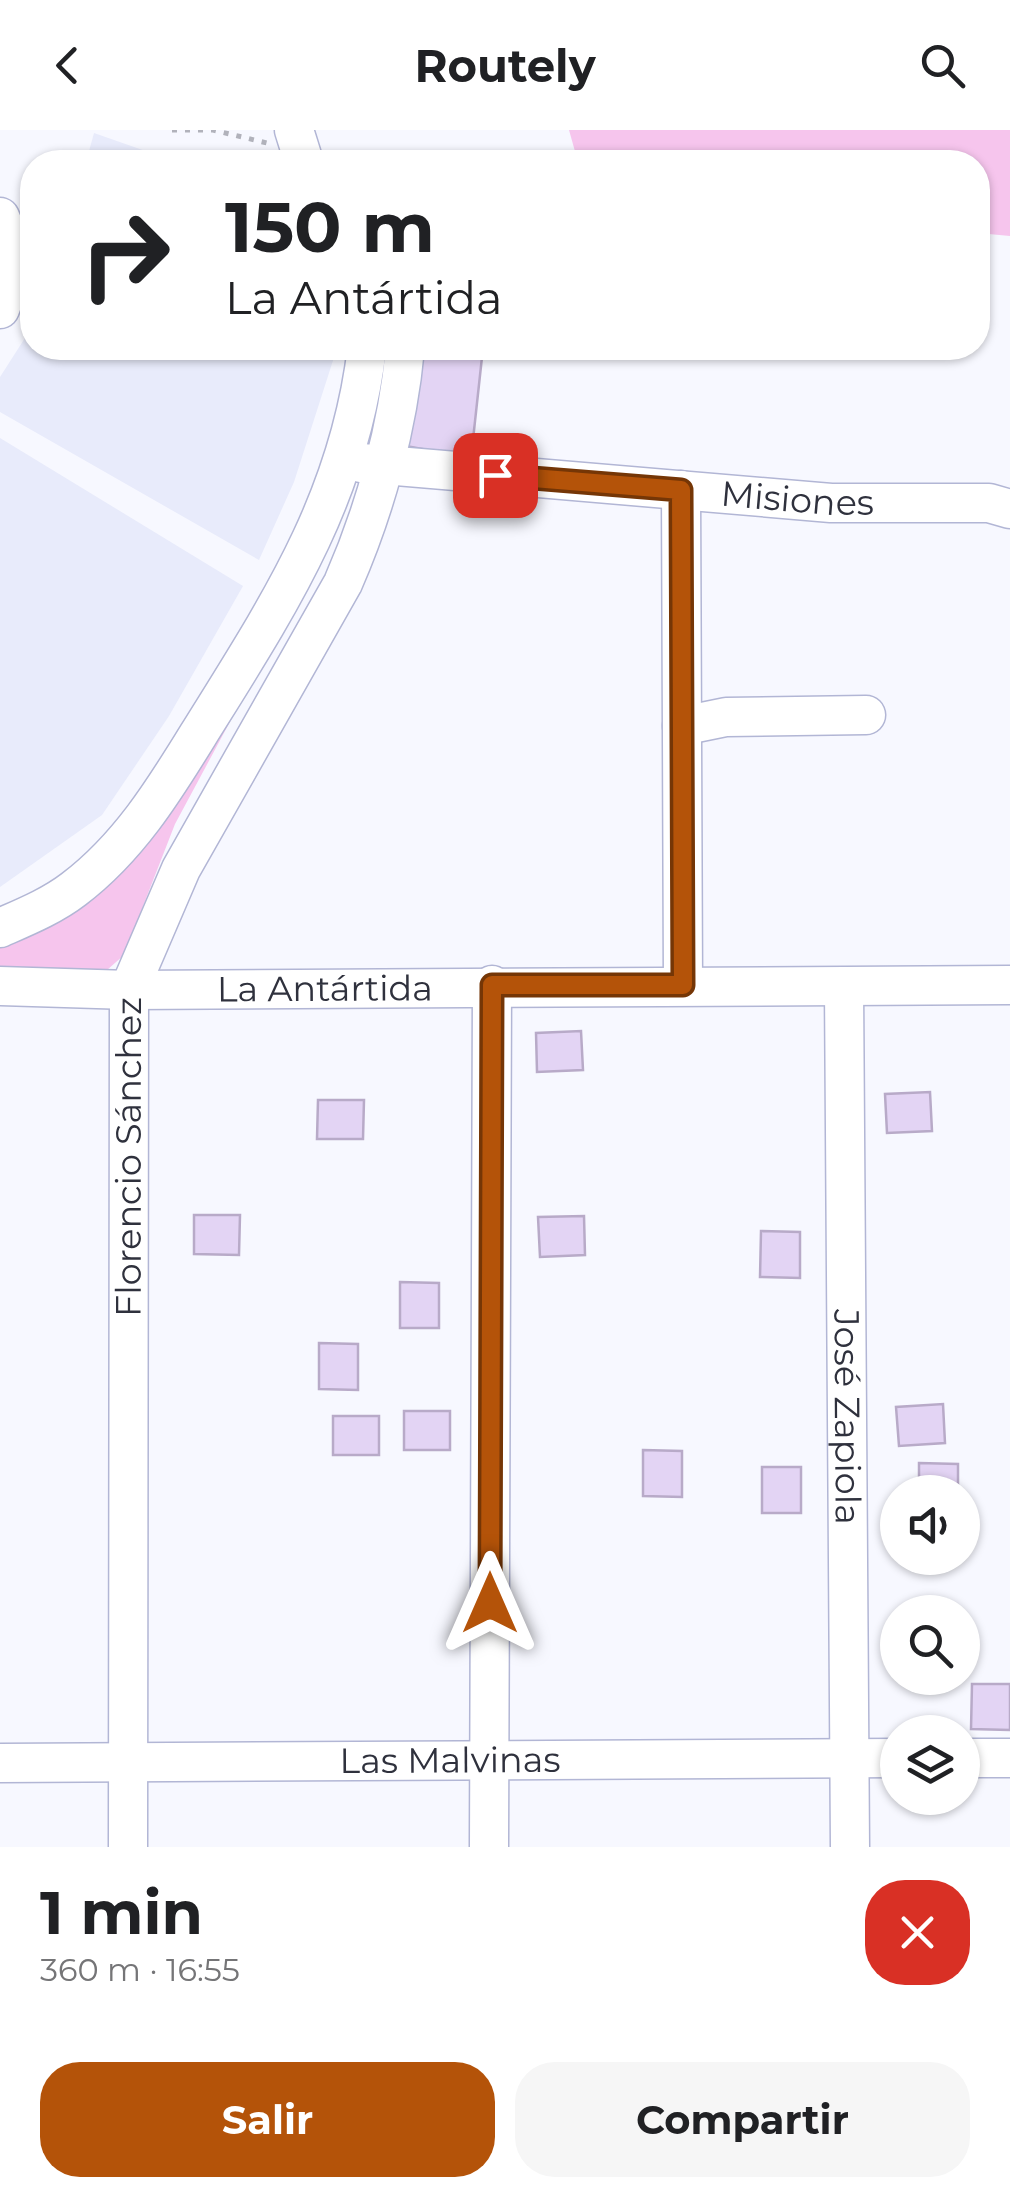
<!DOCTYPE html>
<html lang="es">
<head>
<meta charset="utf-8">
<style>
	:root { --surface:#fff; --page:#f6f6f6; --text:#202124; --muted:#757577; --accent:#b45309 }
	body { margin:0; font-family:Montserrat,sans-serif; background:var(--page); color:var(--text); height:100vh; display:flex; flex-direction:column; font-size:38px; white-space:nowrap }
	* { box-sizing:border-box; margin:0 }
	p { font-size:32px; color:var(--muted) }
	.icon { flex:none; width:55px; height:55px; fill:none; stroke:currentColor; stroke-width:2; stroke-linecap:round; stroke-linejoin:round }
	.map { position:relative; height:1717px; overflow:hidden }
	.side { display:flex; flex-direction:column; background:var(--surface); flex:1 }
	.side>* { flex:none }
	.banner { position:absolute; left:20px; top:20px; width:970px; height:210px; border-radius:40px; box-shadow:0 2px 8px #0004; background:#fff; color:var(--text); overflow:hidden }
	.fabs { position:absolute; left:880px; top:1345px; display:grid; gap:20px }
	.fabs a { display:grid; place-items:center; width:100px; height:100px; border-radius:50%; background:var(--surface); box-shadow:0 2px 8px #0004; font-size:50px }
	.pin { position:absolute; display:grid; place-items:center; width:85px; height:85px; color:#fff; margin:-42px; border-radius:20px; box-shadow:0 5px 15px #0006 }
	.me { position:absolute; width:110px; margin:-55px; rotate:0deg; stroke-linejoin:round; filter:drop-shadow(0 0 8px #0008) }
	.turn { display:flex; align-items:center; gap:35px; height:210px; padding:0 40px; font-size:45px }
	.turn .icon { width:130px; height:130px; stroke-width:2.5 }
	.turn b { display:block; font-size:70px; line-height:85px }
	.round { display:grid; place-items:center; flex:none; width:105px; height:105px; border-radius:40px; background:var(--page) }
	.summary { display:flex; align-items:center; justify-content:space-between; height:170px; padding:0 40px }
	h1 { font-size:60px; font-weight:700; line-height:75px }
	.cta { display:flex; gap:20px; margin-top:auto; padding:20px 40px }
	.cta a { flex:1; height:115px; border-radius:40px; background:var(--accent); color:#fff; font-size:40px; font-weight:700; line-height:115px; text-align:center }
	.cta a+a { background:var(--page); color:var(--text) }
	header { display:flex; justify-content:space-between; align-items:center; height:130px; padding:0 40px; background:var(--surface); font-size:45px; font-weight:700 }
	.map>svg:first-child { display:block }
</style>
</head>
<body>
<header><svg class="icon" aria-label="back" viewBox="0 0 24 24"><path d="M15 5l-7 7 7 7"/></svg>Routely<svg class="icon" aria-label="search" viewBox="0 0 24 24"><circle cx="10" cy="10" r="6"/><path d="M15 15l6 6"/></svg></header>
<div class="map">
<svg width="1010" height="1717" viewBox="0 0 1010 1717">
	<rect width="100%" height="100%" fill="#f7f8ff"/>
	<!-- built -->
	<g fill="#e8ebfb">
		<polygon points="94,3 177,32 86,32"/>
		<polygon points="32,197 32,218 337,218 294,352 259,430 0,282 0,247"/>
		<polygon points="0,308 243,456 169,586 102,685 0,757"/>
	</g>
	<!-- green -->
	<g fill="#f6c5ed">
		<polygon points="569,0 1010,0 1010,106 978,103 978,32 578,32"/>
		<polygon points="318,428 175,694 124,825 98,848 0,844 0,812 133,726 165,691"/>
	</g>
	<!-- building -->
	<g fill="#e3d4f4" stroke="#b8aac8" stroke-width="2.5">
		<polygon points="412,218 483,218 471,328 395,314"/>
		<polygon points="581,901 583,940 537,942 536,903"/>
		<polygon points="930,962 932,1001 887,1003 885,964"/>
		<polygon points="318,970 364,970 363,1009 317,1009"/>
		<polygon points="194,1085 240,1085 239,1125 194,1124"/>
		<polygon points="584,1086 585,1125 540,1127 538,1087"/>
		<polygon points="761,1101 800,1102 800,1148 760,1147"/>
		<polygon points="400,1152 439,1153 439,1198 400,1198"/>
		<polygon points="319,1213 358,1214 358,1260 319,1259"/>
		<polygon points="943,1274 945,1313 899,1316 896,1277"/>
		<rect x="404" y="1281" width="46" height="39"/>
		<rect x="333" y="1286" width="46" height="39"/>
		<polygon points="643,1320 682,1321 682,1367 643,1366"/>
		<polygon points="919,1333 958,1334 958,1362 919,1362"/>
		<rect x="762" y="1337" width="39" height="46"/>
		<polygon points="972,1554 1010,1554 1010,1600 971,1599"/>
	</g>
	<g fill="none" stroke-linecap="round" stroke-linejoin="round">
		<!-- minor casing -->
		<g stroke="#b2b6d5" stroke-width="41">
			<g id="minor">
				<polyline points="294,0 304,32"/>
				<path d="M0,87C17,122 14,144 0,179"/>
				<path id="s1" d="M361,333L831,373H989L1010,379"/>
				<polyline points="681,360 683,855"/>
				<polyline points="682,596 726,587 866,585"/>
				<path d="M0,798C25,787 52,776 74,759C128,718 163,662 198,605C277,478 349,371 367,218"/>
				<path id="s2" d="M0,856L129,860L1010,855"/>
				<path id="s3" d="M844,857L850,1717"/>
				<polyline points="962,1628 1010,1628"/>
				<path id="s4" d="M0,1633L898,1628"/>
				<path id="s5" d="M128,1717L129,860L181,739L343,453C375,380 398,297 405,218"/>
				<polyline points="489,1717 492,855"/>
			</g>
		</g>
		<!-- path -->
		<polyline stroke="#b1b2bb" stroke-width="5" stroke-dasharray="5 8" stroke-linecap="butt" points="172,0 213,0 267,13"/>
		<!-- minor -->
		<use href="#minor" stroke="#fff" stroke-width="38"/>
	</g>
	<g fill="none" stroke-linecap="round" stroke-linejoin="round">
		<!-- route casing -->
		<g stroke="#753606" stroke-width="25">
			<polyline id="route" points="490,1473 492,855 683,855 681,360 495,345"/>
		</g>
		<!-- route -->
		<use href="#route" stroke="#b45309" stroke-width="18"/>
	</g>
	<g text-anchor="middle" stroke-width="8" stroke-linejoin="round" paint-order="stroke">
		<!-- street labels -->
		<g font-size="35" fill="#2f313d" stroke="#f7f8ff">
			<text dy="12" stroke="none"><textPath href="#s1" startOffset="438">Misiones</textPath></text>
			<text dy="12" stroke="none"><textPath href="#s2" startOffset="325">La Antártida</textPath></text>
			<text dy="12" stroke="none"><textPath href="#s5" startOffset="690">Florencio Sánchez</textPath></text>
			<text dy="12" stroke="none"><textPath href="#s3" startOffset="430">José Zapiola</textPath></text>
			<text dy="12" stroke="none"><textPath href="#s4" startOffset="450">Las Malvinas</textPath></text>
		</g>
	</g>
</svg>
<div class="fabs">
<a><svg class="icon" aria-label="sound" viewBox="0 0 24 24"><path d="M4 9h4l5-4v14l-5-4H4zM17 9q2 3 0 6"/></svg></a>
<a><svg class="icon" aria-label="search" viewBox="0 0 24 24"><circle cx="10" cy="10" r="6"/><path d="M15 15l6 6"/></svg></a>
<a><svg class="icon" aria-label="layers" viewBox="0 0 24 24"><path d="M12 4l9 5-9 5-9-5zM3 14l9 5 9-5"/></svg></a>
</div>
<div class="pin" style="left:495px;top:345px;background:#d93025"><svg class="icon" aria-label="arrive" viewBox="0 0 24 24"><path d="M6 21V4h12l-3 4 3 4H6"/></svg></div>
<svg class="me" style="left:490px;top:1473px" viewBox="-20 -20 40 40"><path d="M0-17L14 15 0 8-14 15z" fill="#b45309" stroke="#fff" stroke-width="4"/></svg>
<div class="banner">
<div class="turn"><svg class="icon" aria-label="right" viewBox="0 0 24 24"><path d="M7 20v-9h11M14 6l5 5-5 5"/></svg><div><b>150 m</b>La Antártida</div></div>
</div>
</div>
<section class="side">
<div class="summary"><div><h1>1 min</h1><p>360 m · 16:55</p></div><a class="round" style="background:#d93025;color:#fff"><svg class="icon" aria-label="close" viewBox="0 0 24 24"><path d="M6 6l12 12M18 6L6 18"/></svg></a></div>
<div class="cta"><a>Salir</a><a>Compartir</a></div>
</section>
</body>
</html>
